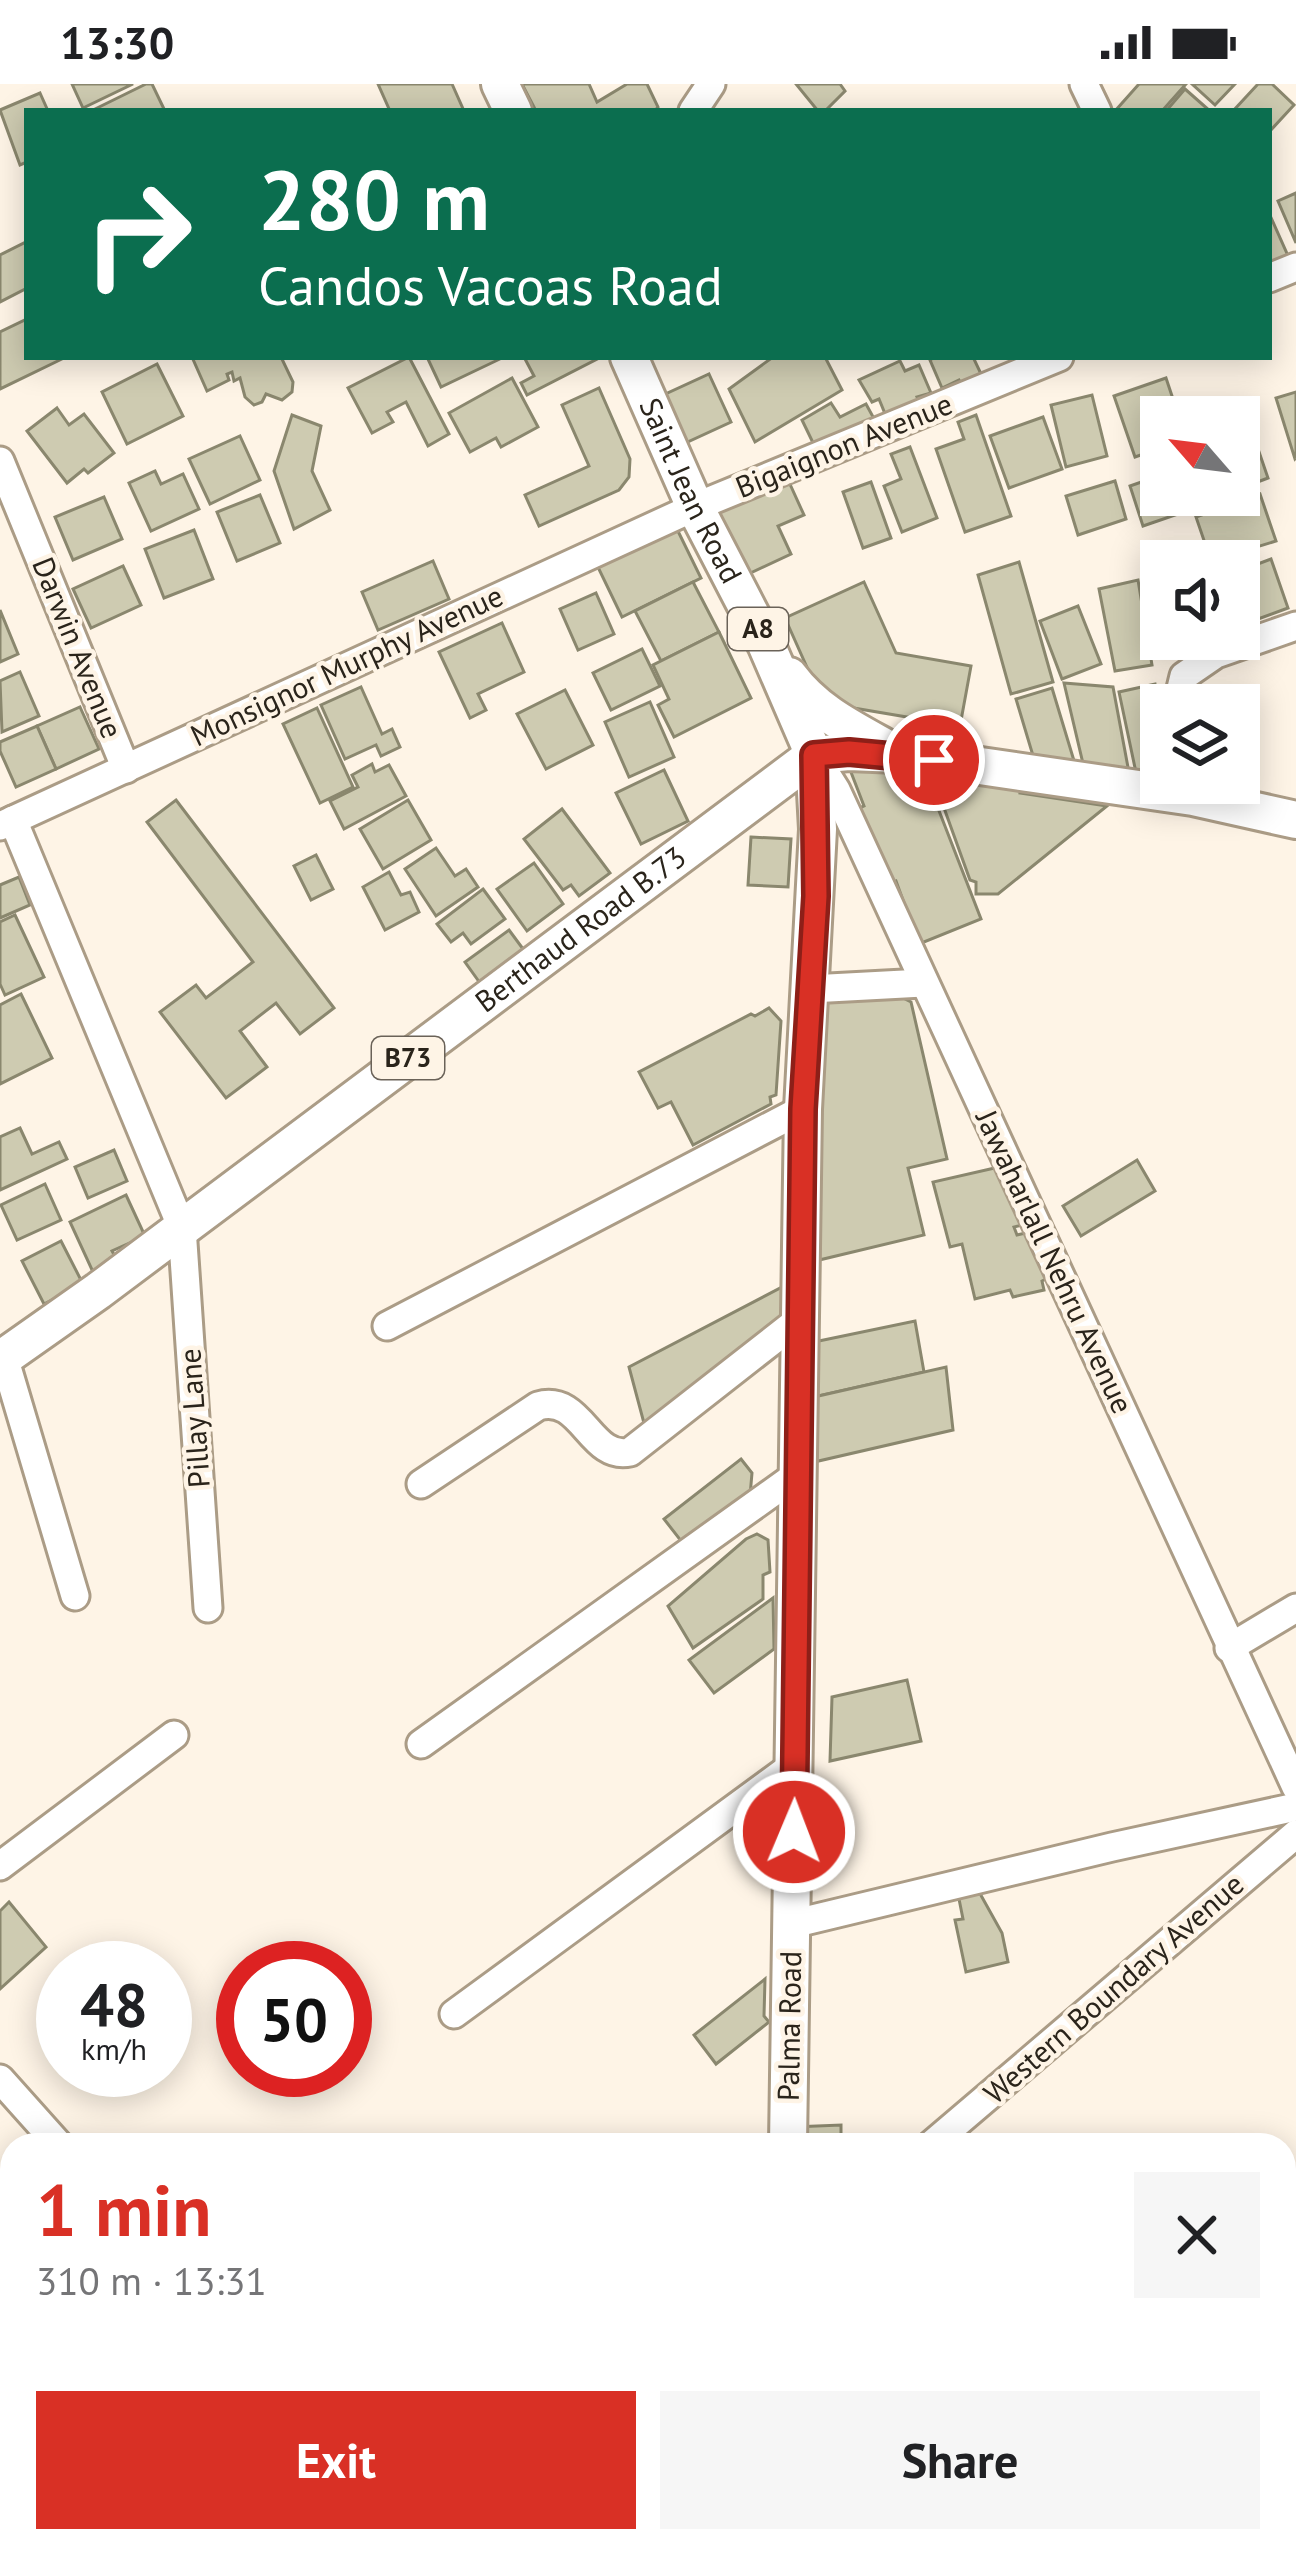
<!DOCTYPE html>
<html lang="en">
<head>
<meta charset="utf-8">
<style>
	:root { --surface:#fff; --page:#f6f6f6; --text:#202124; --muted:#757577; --accent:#d93025 }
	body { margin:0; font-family:"PT Sans",sans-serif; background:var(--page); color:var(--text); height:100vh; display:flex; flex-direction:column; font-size:45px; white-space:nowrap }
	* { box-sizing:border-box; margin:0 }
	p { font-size:39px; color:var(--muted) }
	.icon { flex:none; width:66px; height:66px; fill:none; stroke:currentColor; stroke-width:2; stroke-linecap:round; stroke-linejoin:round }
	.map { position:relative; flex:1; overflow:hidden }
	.panel { position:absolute; left:0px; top:2049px; width:1296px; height:420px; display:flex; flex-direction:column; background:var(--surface); border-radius:36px 36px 0 0; box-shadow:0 6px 30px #0003 }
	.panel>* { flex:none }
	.top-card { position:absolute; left:24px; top:24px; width:1248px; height:252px; border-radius:0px; box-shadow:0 6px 30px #0003; background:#0b6e4f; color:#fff; overflow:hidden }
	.needle { width:78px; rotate:298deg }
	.fabs { position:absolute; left:1140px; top:312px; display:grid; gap:24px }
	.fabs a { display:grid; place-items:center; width:120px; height:120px; border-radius:0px; background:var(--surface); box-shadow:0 6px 30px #0003; font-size:60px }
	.speed { position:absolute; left:36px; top:1857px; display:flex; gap:24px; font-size:60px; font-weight:700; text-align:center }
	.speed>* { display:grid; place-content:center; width:156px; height:156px; border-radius:50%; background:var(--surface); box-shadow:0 6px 30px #0003; line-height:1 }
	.speed small { font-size:30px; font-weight:400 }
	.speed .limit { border:18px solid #d22; background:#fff; color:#111 }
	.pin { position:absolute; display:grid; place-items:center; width:102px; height:102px; color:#fff; margin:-51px; border:6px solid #fff; border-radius:50%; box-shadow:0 3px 12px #0007 }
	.me { position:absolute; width:132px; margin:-66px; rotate:1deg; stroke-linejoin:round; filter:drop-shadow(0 0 9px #0008) }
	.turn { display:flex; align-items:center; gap:42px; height:252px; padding:0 36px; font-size:54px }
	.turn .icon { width:156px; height:156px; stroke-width:2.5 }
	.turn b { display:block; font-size:84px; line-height:102px }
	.round { display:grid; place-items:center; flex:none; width:126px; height:126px; border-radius:0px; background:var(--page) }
	.summary { display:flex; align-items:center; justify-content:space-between; height:204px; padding:0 36px }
	h1 { font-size:72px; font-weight:600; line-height:90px; color:var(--accent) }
	.action { display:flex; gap:24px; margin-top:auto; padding:24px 36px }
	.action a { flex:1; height:138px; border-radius:0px; background:var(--accent); color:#fff; font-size:48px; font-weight:600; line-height:138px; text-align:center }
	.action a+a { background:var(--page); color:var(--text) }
	.status { display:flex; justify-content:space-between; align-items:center; height:84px; padding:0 60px; background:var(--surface); direction:ltr }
	.status svg { height:33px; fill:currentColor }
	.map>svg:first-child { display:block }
</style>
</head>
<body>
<div class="status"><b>13:30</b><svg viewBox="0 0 49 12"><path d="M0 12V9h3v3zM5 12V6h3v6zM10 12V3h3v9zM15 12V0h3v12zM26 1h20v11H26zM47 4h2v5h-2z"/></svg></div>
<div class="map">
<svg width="1296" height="2469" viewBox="0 0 1296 2469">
	<rect width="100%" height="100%" fill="#fef4e6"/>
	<!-- building -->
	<g fill="#cecbb1" stroke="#8a876e" stroke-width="3">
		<polygon points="72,0 133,0 83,24"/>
		<polygon points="146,0 152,0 165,27 91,27"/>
		<polygon points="378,0 452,0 464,27 390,27"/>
		<polygon points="522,0 589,0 597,18 627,0 647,0 658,23 655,27 536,27"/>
		<polygon points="796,0 840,0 845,7 825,27 818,27"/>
		<polygon points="1139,0 1186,0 1162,27 1115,27"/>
		<polygon points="1192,0 1235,0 1215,21"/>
		<polygon points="1258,0 1272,0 1294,21 1269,48 1269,27 1233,27"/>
		<polygon points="1185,5 1210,27 1166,27"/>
		<polygon points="40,9 48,27 27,27 27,78 20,81 0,26"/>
		<polygon points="1296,109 1296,159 1278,117"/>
		<polygon points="1269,129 1289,174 1269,183"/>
		<polygon points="26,158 27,204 0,218 0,171"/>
		<polygon points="27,235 27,273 66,273 0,305 0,248"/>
		<polygon points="192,273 281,273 293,298 292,308 282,316 266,310 262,318 254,321 245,313 240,294 234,297 232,288 227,290 229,296 207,307"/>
		<polygon points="409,273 449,350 428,362 406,318 387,328 393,338 372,349 348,304"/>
		<polygon points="427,273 504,273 441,303"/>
		<polygon points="524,273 598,273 599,274 527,311 521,299 534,292"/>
		<polygon points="773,273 825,273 842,306 755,358 729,305"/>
		<polygon points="935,273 973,273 983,294 963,304 959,296 942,304 930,276"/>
		<polygon points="900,277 905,287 919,281 931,309 917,313 922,324 888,337 879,315 872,318 859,296"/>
		<polygon points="157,280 183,332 127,360 102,308"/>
		<polygon points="709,290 731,338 681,361 659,313"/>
		<polygon points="512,294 538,343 501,363 496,354 470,368 449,329"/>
		<polygon points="1166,294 1179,333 1161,333 1161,364 1135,373 1114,312"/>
		<polygon points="599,304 630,375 629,393 619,406 539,442 525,411 589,382 562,321"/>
		<polygon points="1296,308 1296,374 1295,375 1276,314"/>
		<polygon points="1092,311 1107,372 1066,383 1051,321"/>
		<polygon points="1242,318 1268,394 1239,405 1239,333 1206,331"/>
		<polygon points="831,319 840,333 866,320 878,342 817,367 802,336"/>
		<polygon points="57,324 69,341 84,330 114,369 88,389 84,385 67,399 27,347"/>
		<polygon points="292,331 321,342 312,387 330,426 294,445 274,387"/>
		<polygon points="976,331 1011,432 965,448 936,365 964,355 958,338"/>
		<polygon points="1043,333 1062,385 1009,404 990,352"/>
		<polygon points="240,352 260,396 210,420 189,375"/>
		<polygon points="910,363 937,434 902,448 884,402 901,395 891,370"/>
		<polygon points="155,387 161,400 183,390 199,425 151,447 129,399"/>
		<polygon points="784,387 804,431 778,442 791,470 744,492 711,421"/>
		<polygon points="1161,391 1161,411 1207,411 1210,419 1143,442 1130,402"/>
		<polygon points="1115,397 1126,435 1078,451 1066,412"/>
		<polygon points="871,398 891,454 863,464 843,408"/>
		<polygon points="1260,410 1276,457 1211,477 1196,433"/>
		<polygon points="260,411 280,459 237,477 217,428"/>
		<polygon points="104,413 122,455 73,476 55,433"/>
		<polygon points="674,439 701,494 622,533 595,477"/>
		<polygon points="194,446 213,495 164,514 145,465"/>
		<polygon points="1271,475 1288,524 1239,542 1239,487"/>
		<polygon points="433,477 449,515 378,546 362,508"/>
		<polygon points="1019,478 1053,598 1011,610 978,491"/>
		<polygon points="123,482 141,521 91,544 73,505"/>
		<polygon points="1138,496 1152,581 1115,587 1099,505"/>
		<polygon points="693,498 719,548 661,577 635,527"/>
		<polygon points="864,498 896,569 971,582 960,642 842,622 814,599 785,534"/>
		<polygon points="596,509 614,550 578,566 560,525"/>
		<polygon points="1078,522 1101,580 1062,595 1040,537"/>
		<polygon points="0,526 18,570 0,578"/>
		<polygon points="502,539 524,588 478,610 486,626 470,634 439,568"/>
		<polygon points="719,548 751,614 674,653 658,621 669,615 653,581"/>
		<polygon points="642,565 660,602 611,626 593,589"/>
		<polygon points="20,588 39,632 2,648 0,597"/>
		<polygon points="1064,599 1113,603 1130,694 1085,688"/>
		<polygon points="1155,600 1161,638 1161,696 1138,698 1119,608"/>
		<polygon points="361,603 382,650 392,645 400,663 381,672 376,661 345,675 321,621"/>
		<polygon points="1052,604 1078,690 1037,685 1016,615"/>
		<polygon points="565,606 593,661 546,685 517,630"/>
		<polygon points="650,618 674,673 629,693 605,638"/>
		<polygon points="80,623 99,665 56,685 37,642"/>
		<polygon points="317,624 353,703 320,719 283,640"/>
		<polygon points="37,642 56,685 16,703 0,667 0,658"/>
		<polygon points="372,680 375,688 389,681 406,712 344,745 330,717 358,703 352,691"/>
		<polygon points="849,683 922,683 981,835 919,860 896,797 886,801 857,725 864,722"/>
		<polygon points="930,685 1022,698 1020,709 1107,722 998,810 976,810 976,798 970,796"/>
		<polygon points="664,686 688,737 641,760 616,709"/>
		<polygon points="176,716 334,924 300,950 276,919 240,947 267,983 226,1014 160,928 196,901 206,914 253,878 147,738"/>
		<polygon points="408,716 431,756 383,785 360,745"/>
		<polygon points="562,725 610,789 579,812 571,801 563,806 524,755"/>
		<polygon points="751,753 791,755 788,803 748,801"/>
		<polygon points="436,764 455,792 466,785 478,803 436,832 405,785"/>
		<polygon points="316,771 333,805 311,816 294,782"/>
		<polygon points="534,779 563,820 527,847 497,805"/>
		<polygon points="389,788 401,811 410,808 419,828 385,846 363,803"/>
		<polygon points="19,793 30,821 0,834 0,801"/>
		<polygon points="483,805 505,835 471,860 463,849 451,858 437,840"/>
		<polygon points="15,831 44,893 5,911 0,900 0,838"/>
		<polygon points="509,846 529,873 485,906 465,878"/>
		<polygon points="21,910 52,974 0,1000 0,921"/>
		<polygon points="819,911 899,912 911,918 947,1075 908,1084 924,1151 815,1177"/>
		<polygon points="769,924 781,937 776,1011 770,1013 771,1020 693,1061 671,1018 658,1024 639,988 751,930 755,932"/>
		<polygon points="20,1044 32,1070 59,1058 67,1075 0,1106 0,1053"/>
		<polygon points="114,1066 127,1097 88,1114 75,1083"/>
		<polygon points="1137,1076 1155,1107 1081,1152 1063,1122"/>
		<polygon points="999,1083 1027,1140 1014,1143 1017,1151 1030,1148 1052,1192 1042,1197 1044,1206 1013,1213 1010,1206 975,1215 962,1160 950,1163 933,1098"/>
		<polygon points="45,1100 61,1136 17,1156 1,1121"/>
		<polygon points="126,1111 145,1152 112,1167 117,1176 93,1188 70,1138"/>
		<polygon points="61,1157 83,1200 44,1220 22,1177"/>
		<polygon points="786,1201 787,1233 645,1343 629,1283"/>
		<polygon points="915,1237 924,1288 814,1313 814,1258"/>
		<polygon points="946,1283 953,1346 814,1378 814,1313"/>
		<polygon points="741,1375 752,1389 750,1412 685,1462 664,1435"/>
		<polygon points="757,1450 768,1456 770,1488 763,1491 763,1515 693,1564 668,1522 746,1455"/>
		<polygon points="773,1514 774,1565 714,1609 689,1576"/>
		<polygon points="907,1596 921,1657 830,1677 832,1613"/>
		<polygon points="978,1806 1002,1849 1008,1878 966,1888 955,1836 963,1835 958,1810"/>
		<polygon points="9,1818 46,1863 0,1905 0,1827"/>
		<polygon points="765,1895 764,1932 769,1938 716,1980 694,1951"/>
		<polygon points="841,2041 841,2058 877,2057 877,2061 793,2061 793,2043"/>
		<polygon points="707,2457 759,2457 760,2466 710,2469 702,2461"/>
	</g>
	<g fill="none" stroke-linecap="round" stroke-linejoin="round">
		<!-- minor casing -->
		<g stroke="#ab9c86" stroke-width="33">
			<g id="minor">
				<polyline points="1084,0 1097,27"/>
				<polyline points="693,27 711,0"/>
				<polyline points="1269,194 1296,183"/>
				<polyline points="0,377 126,685"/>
				<polyline points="1177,621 1184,592 1216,570 1296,542"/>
				<polyline points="814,671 836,706 1296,1703"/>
				<polyline points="13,736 182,1144 208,1524"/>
				<polyline points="0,742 695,423 1059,273"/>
				<polyline points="810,905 923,899"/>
				<polyline points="387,1242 803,1025"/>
				<polyline points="4,1273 75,1512"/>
				<path d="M421,1400L538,1322C582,1309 590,1377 630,1368L800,1235"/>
				<polyline points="1229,1564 1296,1524"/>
				<polyline points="421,1660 798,1390"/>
				<polyline points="0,1782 174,1651"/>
				<polyline points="792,1840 1112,1763 1296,1723"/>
				<polyline points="454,1930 795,1680"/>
				<polyline points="0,1995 59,2061"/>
				<polyline points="931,2061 1296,1750"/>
				<polyline points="412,2457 422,2469"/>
				<polyline points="478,2469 491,2457"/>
			</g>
		</g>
		<!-- major casing -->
		<g stroke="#ab9c86" stroke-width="42">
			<g id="major">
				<polyline points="500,0 513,27"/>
				<path id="s1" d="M629,273L695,423L766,560L814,671L818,745L803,1025L788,2061"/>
				<path d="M789,592C815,627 850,644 888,665"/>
				<path id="s2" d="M0,1276L98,1207L814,671L849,668L898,670L1193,713L1296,736"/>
				<polyline points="784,2469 784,2457"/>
			</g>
		</g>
		<!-- minor -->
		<use href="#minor" stroke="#fff" stroke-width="27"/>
		<!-- major -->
		<use href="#major" stroke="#fff" stroke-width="36"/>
	</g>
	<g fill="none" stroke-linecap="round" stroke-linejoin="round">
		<!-- route casing -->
		<g stroke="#8d1f18" stroke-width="30">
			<polyline id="route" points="794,1748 803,1025 816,812 814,671 849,668 934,676"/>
		</g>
		<!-- route -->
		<use href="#route" stroke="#d93025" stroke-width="21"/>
	</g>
	<g text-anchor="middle" stroke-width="9" stroke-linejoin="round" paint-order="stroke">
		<!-- shield labels -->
		<g fill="#fef4e6" stroke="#6a6258" stroke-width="3">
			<rect x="728" y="524" width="60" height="42" rx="9"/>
			<rect x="372" y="953" width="72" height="42" rx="9"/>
		</g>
		<g font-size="27" font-weight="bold" fill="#2a241b">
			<text x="758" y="554">A8</text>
			<text x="408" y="983">B73</text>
		</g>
		<!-- street labels -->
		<g font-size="30" fill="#2a241b" stroke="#fef4e6">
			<text transform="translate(844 362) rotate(-22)" y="10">Bigaignon Avenue</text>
			<text dy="10" stroke="none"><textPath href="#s1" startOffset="147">Saint Jean Road</textPath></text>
			<text transform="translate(77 564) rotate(68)" y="10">Darwin Avenue</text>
			<text transform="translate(347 582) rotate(-25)" y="10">Monsignor Murphy Avenue</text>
			<text dy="10" stroke="none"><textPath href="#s2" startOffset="723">Berthaud Road B.73</textPath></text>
			<text transform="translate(1054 1178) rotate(65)" y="10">Jawaharlall Nehru Avenue</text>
			<text transform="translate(195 1334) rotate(-94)" y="10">Pillay Lane</text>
			<text transform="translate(1114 1905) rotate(-41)" y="10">Western Boundary Avenue</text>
			<text transform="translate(790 1942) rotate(-89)" y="10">Palma Road</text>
		</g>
	</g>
</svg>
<div class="fabs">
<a><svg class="needle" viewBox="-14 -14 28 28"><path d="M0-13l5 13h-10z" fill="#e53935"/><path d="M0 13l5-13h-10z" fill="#757577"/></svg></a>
<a><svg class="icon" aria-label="sound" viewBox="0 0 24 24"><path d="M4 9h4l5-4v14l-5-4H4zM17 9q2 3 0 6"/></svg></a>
<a><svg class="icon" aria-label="layers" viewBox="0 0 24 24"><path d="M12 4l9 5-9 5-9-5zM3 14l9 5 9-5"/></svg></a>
</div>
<div class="speed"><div>48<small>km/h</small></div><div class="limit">50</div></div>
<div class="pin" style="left:934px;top:676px;background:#d93025"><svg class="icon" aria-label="arrive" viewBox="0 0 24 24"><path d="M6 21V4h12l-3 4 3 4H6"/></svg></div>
<svg class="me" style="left:794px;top:1748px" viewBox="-20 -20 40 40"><circle r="17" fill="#d93025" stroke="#fff" stroke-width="3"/><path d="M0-11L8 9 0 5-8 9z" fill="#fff"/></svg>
<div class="top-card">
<div class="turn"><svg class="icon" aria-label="right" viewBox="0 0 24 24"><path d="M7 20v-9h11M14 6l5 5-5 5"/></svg><div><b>280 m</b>Candos Vacoas Road</div></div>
</div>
<section class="panel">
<div class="summary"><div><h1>1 min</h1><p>310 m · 13:31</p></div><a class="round"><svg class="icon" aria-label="close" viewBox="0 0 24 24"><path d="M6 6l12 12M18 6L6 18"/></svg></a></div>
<div class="action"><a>Exit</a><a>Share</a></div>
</section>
</div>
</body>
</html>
